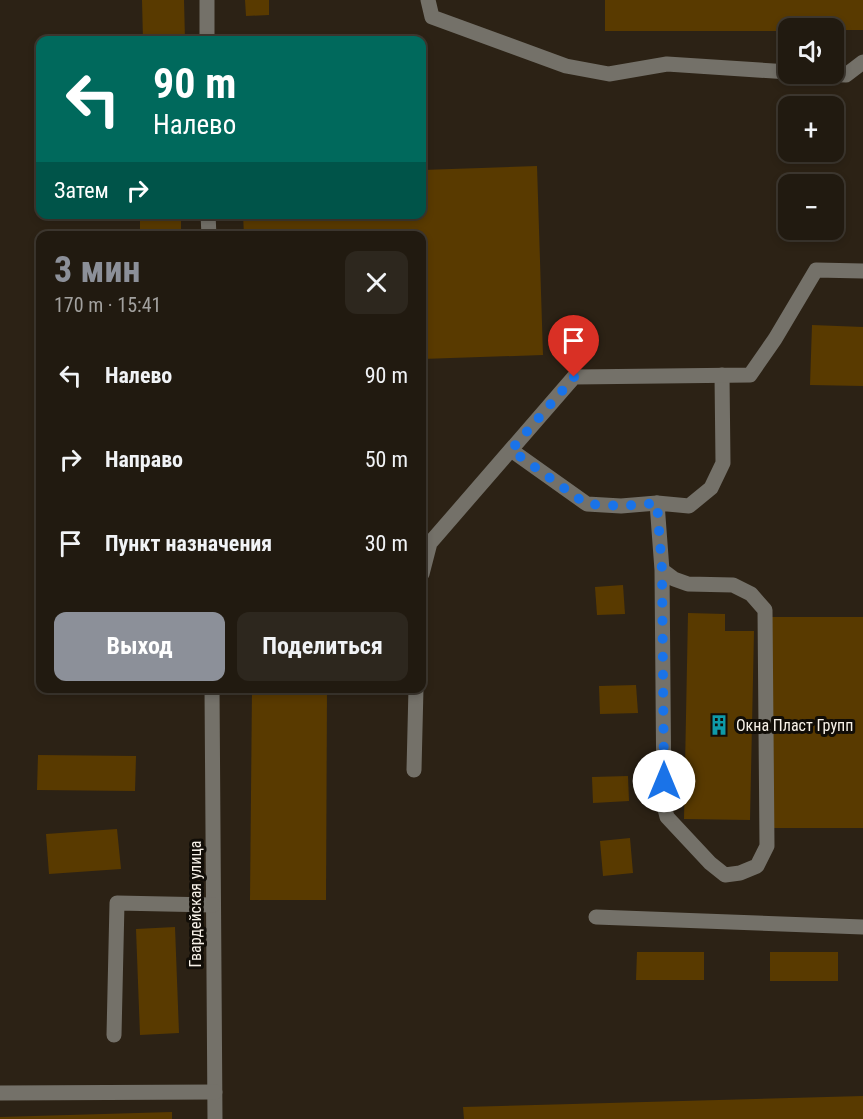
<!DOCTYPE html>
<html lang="ru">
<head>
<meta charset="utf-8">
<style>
	:root { --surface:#211a10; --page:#2d271e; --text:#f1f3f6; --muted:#a2a19f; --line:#3e3830; --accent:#8c9099 }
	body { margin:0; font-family:"Roboto Condensed",sans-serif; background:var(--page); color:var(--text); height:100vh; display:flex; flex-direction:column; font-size:22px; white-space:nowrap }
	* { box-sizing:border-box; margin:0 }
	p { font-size:20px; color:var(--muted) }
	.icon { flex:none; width:33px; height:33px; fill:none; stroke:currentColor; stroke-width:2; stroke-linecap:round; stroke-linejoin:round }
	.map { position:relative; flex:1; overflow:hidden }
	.side { position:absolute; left:36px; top:231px; width:390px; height:462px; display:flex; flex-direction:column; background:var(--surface); border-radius:12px; box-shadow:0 3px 9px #0003,0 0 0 2px var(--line) }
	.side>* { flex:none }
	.banner { position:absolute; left:36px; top:36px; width:390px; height:183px; border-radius:12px; box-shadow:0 3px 9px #0003,0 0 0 2px var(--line); background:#00695c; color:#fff; overflow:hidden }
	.tools { position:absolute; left:778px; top:18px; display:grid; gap:12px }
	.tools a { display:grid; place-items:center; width:66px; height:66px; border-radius:12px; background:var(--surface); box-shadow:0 3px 9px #0003,0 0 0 2px var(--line); font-size:30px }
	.pin { position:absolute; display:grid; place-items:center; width:51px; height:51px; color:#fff; margin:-62px -26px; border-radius:50% 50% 50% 0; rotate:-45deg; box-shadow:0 0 6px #0007 }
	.pin .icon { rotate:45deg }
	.me { position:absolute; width:66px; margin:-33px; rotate:0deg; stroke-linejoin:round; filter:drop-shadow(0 0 4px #0008) }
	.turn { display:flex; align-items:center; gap:21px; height:126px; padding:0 18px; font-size:27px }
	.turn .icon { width:78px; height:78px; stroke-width:2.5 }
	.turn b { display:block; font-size:42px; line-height:51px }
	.then { display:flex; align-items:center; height:57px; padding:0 18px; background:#0003; gap:12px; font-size:22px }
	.round { display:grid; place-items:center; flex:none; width:63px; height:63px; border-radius:12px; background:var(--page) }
	.headline { display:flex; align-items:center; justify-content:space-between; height:102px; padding:0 18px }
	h1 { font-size:36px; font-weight:700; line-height:45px; color:var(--accent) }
	.primary-button { display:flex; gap:12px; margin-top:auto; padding:12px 18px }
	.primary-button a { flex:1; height:69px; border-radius:12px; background:var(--accent); color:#fff; font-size:24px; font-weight:700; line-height:69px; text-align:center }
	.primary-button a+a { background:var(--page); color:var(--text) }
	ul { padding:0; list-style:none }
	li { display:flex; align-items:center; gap:18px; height:84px; padding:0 18px }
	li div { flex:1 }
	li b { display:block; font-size:22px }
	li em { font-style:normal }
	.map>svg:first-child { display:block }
</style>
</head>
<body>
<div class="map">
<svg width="863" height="1119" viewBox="0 0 863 1119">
	<rect width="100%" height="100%" fill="#2c2215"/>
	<!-- building -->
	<g fill="#593a00">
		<polygon points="142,0 184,0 185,40 143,40"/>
		<polygon points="245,0 269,0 269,15 246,16"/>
		<polygon points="605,0 863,0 863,30 834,30 834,28 789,28 789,31 605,31"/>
		<polygon points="537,166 543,355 422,359 422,236 244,236 243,214 422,214 422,170"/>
		<rect x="140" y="214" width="41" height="22"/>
		<polygon points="812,325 863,327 863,386 810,385"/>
		<polygon points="36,527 40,527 40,608 35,607"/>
		<polygon points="623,585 625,614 597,615 595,587"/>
		<polygon points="688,613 725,614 725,631 754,631 750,820 684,819"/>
		<rect x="770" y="617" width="93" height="211"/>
		<polygon points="636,685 638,713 600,714 599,686"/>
		<polygon points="252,688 327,688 326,900 250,900"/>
		<polygon points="38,755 136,756 135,791 37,790"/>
		<polygon points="628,776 629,801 593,803 592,777"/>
		<polygon points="117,829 121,869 49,874 46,834"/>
		<polygon points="630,838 633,873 603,876 600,841"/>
		<polygon points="175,927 179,1033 140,1035 136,929"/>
		<polygon points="637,952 704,952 704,980 636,980"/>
		<rect x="770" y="952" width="68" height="29"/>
		<polygon points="863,1096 863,1119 464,1119 463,1107"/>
		<polygon points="172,1112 172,1119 0,1119 0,1117"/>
	</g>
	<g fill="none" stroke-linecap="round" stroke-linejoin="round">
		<!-- minor -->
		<g stroke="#747169" stroke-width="15">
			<polyline points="207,0 207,40"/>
			<polyline points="428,0 432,17 566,66 609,74 667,64 789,72"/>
			<polyline points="817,74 846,75 863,62"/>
			<polyline points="208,214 209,236"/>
			<polyline points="511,450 587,504 621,506 657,503"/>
			<polyline points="662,570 664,805 667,817 710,863 725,875 740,873 757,866 767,846 765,610 751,594 733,585 688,584 674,579 662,570 657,503 689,506 711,488 723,463 722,375"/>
			<polyline points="422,574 430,543 574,377 750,375 775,339 816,270 863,271"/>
			<polyline points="212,688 215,1119"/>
			<polyline points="414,770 416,688"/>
			<polyline points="596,917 863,927"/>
			<polyline points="114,1035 117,903 213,905"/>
			<polyline points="0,1093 215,1092"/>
		</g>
	</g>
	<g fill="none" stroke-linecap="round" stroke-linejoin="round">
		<!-- route -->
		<polyline stroke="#1a73e8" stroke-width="10" stroke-dasharray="0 18" points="574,377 511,450 586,504 621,506 657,503 662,570 664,781"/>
	</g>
	<!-- icons -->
	<defs>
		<g id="building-bare" transform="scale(1.62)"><path d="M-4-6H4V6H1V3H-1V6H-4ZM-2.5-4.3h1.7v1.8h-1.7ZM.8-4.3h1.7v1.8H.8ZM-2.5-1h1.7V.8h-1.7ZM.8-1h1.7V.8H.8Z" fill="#0f9aa8" stroke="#110d07" stroke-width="2.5" paint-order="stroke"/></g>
	</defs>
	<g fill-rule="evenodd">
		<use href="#building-bare" x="719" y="725"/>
	</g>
	<g text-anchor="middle" stroke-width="6" stroke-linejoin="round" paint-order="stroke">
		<!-- poi labels -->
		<g font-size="16" fill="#f8f2e9" stroke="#110d07" text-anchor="start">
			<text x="736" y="731">Окна Пласт Групп</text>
		</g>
		<!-- street labels -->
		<g font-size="16" fill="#f8f2e9" stroke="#110d07">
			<text transform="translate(195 904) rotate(-90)" y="6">Гвардейская улица</text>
		</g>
	</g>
</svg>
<div class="tools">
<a><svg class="icon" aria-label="sound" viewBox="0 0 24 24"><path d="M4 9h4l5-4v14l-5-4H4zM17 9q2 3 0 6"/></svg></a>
<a>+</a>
<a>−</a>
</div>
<div class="pin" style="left:574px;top:377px;background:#d93025"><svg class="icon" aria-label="arrive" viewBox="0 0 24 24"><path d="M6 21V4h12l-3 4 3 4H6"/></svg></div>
<svg class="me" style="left:664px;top:781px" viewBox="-20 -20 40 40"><circle r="19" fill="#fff"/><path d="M0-13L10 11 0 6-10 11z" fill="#1a73e8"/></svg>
<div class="banner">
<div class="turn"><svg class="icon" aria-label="left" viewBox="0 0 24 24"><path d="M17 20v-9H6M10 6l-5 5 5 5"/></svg><div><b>90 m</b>Налево</div></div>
<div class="then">Затем<svg class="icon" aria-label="right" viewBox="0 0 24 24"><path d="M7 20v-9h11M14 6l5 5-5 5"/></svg></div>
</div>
<section class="side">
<div class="headline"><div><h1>3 мин</h1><p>170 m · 15:41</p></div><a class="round"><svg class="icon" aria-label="close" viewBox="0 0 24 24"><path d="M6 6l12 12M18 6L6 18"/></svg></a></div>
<ul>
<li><svg class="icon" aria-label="left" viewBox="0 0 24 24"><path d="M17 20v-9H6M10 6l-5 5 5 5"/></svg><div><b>Налево</b></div><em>90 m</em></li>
<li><svg class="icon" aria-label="right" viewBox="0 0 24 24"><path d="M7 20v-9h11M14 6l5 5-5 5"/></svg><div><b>Направо</b></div><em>50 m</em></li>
<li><svg class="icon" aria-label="arrive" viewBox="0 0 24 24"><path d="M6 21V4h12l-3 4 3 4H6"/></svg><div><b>Пункт назначения</b></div><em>30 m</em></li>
</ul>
<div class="primary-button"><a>Выход</a><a>Поделиться</a></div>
</section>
</div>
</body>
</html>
